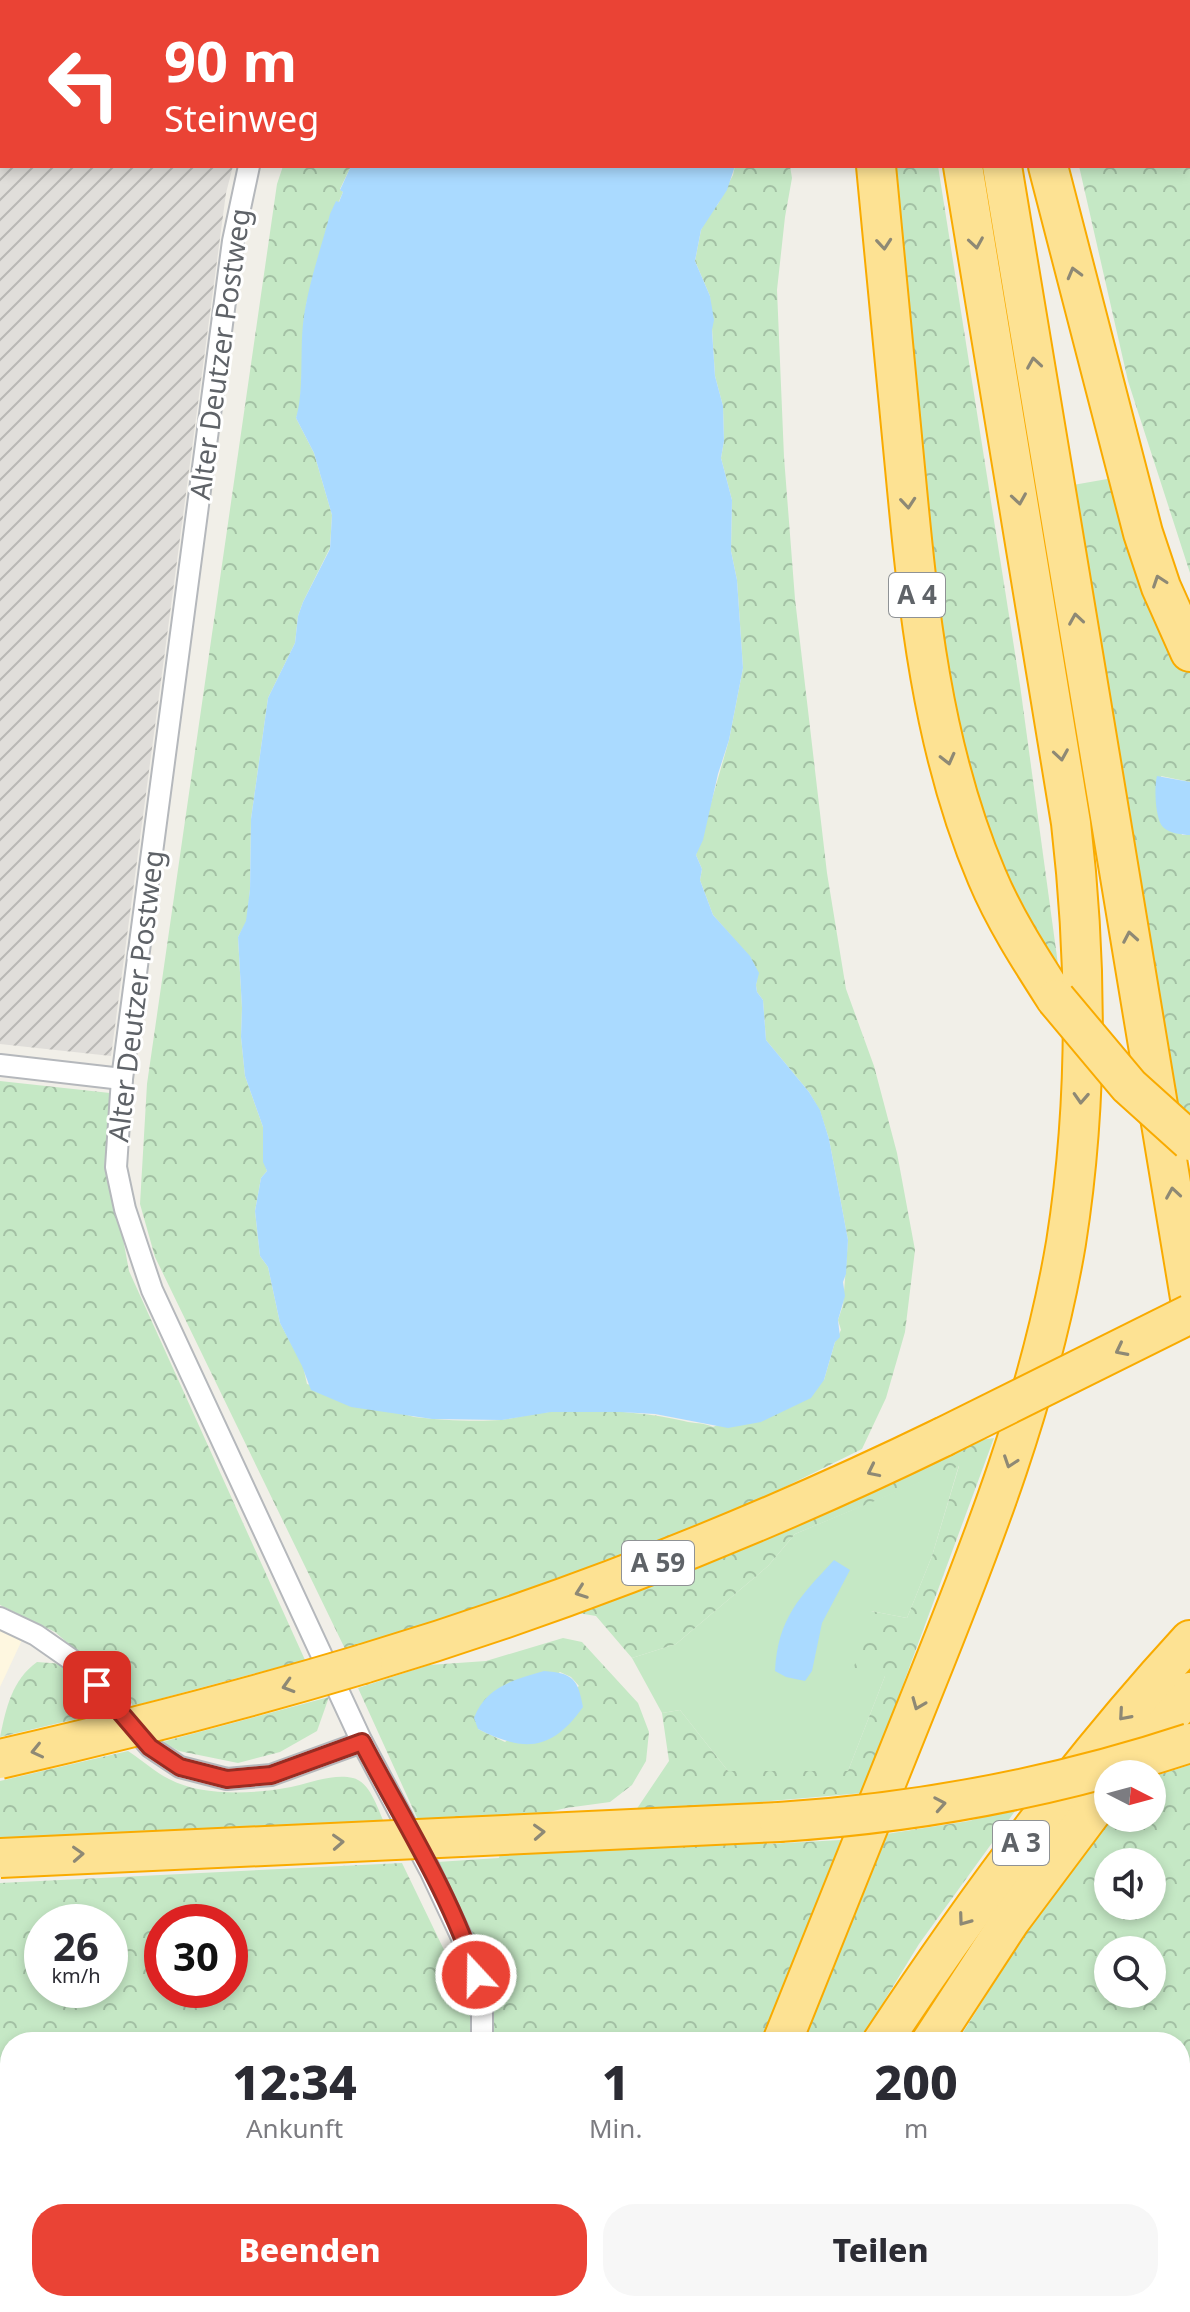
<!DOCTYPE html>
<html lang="de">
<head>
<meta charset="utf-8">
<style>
	:root { --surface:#fff; --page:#f7f7f7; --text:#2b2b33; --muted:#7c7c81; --accent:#ea4335 }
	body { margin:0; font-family:"Noto Sans",sans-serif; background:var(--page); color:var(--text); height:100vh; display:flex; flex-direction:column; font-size:30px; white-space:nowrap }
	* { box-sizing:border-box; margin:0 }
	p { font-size:26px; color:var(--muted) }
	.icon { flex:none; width:44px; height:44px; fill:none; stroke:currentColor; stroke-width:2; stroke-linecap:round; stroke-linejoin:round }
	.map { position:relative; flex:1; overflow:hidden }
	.drawer { position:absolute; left:0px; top:2032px; width:1190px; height:280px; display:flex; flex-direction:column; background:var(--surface); border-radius:32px 32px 0 0; box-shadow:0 4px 12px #0003 }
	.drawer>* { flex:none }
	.banner { position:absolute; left:0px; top:0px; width:1190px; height:168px; box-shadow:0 4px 12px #0003; background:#ea4335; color:#fff; overflow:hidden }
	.needle { width:52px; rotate:96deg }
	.tools { position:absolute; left:1094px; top:1760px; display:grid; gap:16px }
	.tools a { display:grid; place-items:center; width:72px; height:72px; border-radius:50%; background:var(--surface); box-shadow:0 4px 12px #0003; font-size:40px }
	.speed { position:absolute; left:24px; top:1904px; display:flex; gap:16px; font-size:40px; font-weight:700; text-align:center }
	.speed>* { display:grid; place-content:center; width:104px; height:104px; border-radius:50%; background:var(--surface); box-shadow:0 4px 12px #0003; line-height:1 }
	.speed small { font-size:20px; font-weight:400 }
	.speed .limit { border:12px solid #d22; background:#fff; color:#111 }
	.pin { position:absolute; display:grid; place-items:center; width:68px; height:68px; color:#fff; margin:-34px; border-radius:16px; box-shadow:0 4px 12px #0006 }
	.me { position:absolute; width:88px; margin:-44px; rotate:339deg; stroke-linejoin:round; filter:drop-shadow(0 0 6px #0008) }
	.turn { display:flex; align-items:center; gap:28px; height:168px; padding:0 32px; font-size:36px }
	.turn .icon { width:104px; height:104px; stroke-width:2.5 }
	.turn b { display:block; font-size:56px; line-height:68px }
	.eta { display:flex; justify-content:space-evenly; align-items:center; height:136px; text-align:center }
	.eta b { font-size:48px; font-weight:800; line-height:56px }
	.primary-button { display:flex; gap:16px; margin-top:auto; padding:16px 32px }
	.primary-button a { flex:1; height:92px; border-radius:32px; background:var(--accent); color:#fff; font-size:32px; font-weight:800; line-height:92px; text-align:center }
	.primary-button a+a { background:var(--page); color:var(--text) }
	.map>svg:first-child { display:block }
</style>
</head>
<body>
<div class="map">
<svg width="1190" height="2312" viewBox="0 0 1190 2312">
	<defs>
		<pattern id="industrial-furrows" width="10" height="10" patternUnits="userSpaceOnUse" patternTransform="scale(2)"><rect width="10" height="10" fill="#e0deda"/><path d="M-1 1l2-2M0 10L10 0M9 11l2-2" fill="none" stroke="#b9b8b5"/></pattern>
		<pattern id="forest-crowns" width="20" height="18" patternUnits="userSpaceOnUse" patternTransform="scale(2)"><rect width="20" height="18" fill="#c5e8c5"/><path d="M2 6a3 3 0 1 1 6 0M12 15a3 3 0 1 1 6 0" fill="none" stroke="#a3c0a4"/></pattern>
	</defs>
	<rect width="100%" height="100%" fill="#f1efe8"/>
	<!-- commercial -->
	<polygon fill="#fef7e0" points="0,1629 22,1640 0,1687"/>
	<!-- industrial -->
	<polygon fill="url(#industrial-furrows)" points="0,0 10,2 2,2 2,166 233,166 226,193 111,1056 0,1044"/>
	<!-- grass -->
	<polygon fill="#c5e8c5" points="959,1465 932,1556 907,1618 871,1611 885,1676 848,1771 728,1771 680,1710 662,1713 632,1658 676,1644 768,1566 795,1534"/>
	<!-- forest -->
	<g fill="url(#forest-crowns)" fill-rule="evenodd">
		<polygon points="1042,0 1190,0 1190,573 1128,381 1079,166 1188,166 1188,2"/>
		<path d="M283,166H351L340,189L343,192L326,231L306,305L300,407L296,418L314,453L332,515L330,548L303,602L298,616L295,643L268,698L251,819L250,889L247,921L238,937L242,1008L241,1037L245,1076L263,1127L264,1162L267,1171L261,1178L255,1211L260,1256L268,1267L280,1323L303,1366L307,1384L414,1417C441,1420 474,1422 501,1420C517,1418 533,1413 549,1412C594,1409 640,1411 684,1421C695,1424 703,1422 713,1427L824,1380L835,1342L841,1330L838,1320L843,1305L848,1240L829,1139L820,1111L809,1092L766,1040L763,1000L757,992L756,985L758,973L749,956L713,915L700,880L702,869L696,855L729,740L743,668L737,580L731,551L732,500L721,458L724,441L723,406L715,376L710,296L695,261L701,230L708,215L718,204L733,175L735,166H790L792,178L785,217L777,290L784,457L795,599L827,873L846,989L874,1066L897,1153L915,1250L905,1332L886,1398L862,1449L740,1509L572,1580L348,1655L155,1257L140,1204L147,1084L277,184Z"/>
		<polygon points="892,166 938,166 1020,685 1062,994 1017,909 973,789 939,637"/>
		<polygon points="1113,478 1190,669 1190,782 1161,776 1182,835 1190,835 1190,1118 1176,1107 1073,485"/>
		<polygon points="0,1081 110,1093 110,1168 129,1271 305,1660 133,1706 126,1694 55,1632 0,1605"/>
		<polygon points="994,1438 863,1793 634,1813 669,1761 662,1713 680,1710 728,1771 848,1771 885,1676 853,1670 871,1611 907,1618 932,1556 959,1466 795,1534 768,1566 676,1644 632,1658 596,1616 578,1613 577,1606 967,1442"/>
		<path d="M563,1638L582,1642L638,1703L649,1732L646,1761L632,1785L610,1802L566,1808L524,1818L418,1820L358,1688L429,1665L486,1661ZM560,1672L571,1677L579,1686L505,1742L478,1729Z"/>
		<path d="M37,1662L63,1664L102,1706L101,1711L97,1714L0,1737C6,1708 12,1680 37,1662Z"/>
		<polygon points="329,1697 317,1731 280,1752 238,1763 179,1751 162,1742"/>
		<path d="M128,1751C142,1760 155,1772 169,1779C203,1797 255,1794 291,1787C310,1783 334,1773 353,1778C370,1782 377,1807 384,1822L0,1838V1781Z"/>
		<path d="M1190,1765V2312H1111L1118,2302H1180V2042H957L1040,1910L1110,1818H1152V1777ZM1108,1862H1152V1906H1108ZM1108,1950H1152V1994H1108Z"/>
		<polygon points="1018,1807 919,1944 859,2042 799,2042 880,1835 969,1821"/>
		<polygon points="766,1839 767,1844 841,1840 761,2042 490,2042 437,1862 499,1858 500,1853"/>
		<path d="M402,1863L446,1954L474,1997L472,2042H10V2080L0,2076V1883ZM42,1922H110V1990H42ZM162,1922H230V1990H162Z"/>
		<polygon points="0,2254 10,2260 10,2302 30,2302 14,2312 0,2312"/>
		<polygon points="390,2302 657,2302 653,2312 384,2312"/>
		<polygon points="808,2302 1044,2302 1039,2312 803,2312"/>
	</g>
	<!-- water -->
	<g fill="#aadaff">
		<path d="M351,166H735L727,190L701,230L695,261L710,296L714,320L712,330L715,376L723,406L724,441L721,458L732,500L731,551L737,580L743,668L729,740L718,774L703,840L696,855L702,869L700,880L713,915L750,956L759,973L756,985L757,992L763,1000L766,1040L809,1092L820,1110L829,1139L848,1240L846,1274L843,1282L845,1296L838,1320L840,1337L835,1342L824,1380L811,1398L761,1422L728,1428L655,1414L620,1412H551L502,1420L432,1419L351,1407L311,1390L302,1366L280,1323L268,1267L260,1256L255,1211L261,1178L267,1171L263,1162V1127L245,1076L241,1037L242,1008L238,937L246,921L250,889L251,819L268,698L295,643L298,616L303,602L330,549L332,515L314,453L296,418C304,393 300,351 303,324C307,287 321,249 330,214L336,201L339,202L343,192L340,190Z"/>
		<path d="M1157,776L1190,782V835C1182,835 1170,833 1164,828C1155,821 1154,786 1157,776Z"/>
		<path d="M834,1560L850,1570L822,1623L812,1671L805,1681L786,1677L775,1671C778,1617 800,1597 834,1560Z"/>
		<path d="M544,1671C573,1673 578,1679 583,1707C551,1752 524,1752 478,1729L474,1718C486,1686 514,1680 544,1671Z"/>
		<polygon points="0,2076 10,2080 10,2260 0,2254"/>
		<polygon points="1044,2302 1118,2302 1111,2312 1039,2312"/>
	</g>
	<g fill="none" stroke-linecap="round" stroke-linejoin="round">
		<!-- minor casing -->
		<g stroke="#b5b8bc" stroke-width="24">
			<g id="minor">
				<polyline points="301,2 301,0"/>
				<polyline points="249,166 233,241 122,1079 116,1167 125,1209 152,1290 362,1742 430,1870 471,1957 482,1992 482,2042"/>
				<polyline points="0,1065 122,1079"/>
				<polyline points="0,1618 36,1635 79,1665 150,1747 180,1767 227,1779 271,1775 362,1742"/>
				<polyline points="372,2312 379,2302"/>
			</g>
		</g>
		<!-- motorway casing -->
		<g stroke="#f9ab00" stroke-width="42">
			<g id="motorway">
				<polyline points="861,0 861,2"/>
				<polyline points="937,0 937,2"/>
				<polyline points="975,0 976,2"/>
				<polyline points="1008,0 1009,2"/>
				<path d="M876,166C886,267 895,368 905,468C918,607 932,748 987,877C1005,920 1031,960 1056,999"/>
				<polyline points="1002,166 1190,1298"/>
				<polyline points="1048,166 1143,533 1161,587 1190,652"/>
				<path d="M363,1664C563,1604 756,1528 943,1437"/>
				<polyline points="1122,1773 1190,1692"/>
				<polyline points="461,1837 779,1822"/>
				<path d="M782,2042C830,1923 877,1805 925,1686C983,1542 1040,1397 1066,1243C1088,1104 1087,962 1071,823L963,166"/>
				<path d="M882,2042C975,1901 1075,1765 1190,1640"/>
				<polyline points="931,2042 1010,1921 1108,1790"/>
				<polyline points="674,2312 678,2302"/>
				<polyline points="732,2312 737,2302"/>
				<polyline points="778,2312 784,2302"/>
			</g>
		</g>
		<!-- minor -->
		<use href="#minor" stroke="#fff" stroke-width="20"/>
		<!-- motorway -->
		<use href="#motorway" stroke="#fde293" stroke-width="38"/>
		<!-- motorway-bridge casing -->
		<g stroke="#f9ab00" stroke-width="42" stroke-linecap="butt">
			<g id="motorway-bridge">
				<polyline points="1056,999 1129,1086 1190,1141"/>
				<polyline points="943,1437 1190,1314"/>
				<path d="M0,1759C122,1731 243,1700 363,1664"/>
				<path d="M779,1822C919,1813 1057,1787 1190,1743"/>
				<polyline points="0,1858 461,1837"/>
			</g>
		</g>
		<!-- motorway-bridge -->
		<use href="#motorway-bridge" stroke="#fde293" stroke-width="38"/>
	</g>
	<!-- one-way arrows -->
	<defs><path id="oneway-chevron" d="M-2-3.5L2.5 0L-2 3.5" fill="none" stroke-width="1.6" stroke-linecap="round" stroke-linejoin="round" transform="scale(2)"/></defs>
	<g stroke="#8e8975">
		<use href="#oneway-chevron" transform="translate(976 243) rotate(81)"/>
		<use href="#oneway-chevron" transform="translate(884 244) rotate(85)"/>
		<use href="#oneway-chevron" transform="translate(1074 273) rotate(-105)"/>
		<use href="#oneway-chevron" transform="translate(1034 363) rotate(-99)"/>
		<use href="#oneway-chevron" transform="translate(1019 499) rotate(81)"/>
		<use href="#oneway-chevron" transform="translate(908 503) rotate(85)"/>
		<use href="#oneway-chevron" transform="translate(1159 581) rotate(-109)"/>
		<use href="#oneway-chevron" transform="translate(1076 619) rotate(-99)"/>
		<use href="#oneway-chevron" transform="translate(1061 755) rotate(81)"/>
		<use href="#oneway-chevron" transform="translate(948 759) rotate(76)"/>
		<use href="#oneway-chevron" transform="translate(1130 937) rotate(-100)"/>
		<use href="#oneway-chevron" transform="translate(1081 1098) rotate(93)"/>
		<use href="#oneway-chevron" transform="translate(1173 1193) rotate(-99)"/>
		<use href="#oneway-chevron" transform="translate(1121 1350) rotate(153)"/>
		<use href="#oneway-chevron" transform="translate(1010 1462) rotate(109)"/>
		<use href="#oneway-chevron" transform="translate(873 1471) rotate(154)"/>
		<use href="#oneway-chevron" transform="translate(581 1592) rotate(160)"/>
		<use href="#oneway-chevron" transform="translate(288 1686) rotate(163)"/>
		<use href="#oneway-chevron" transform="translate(918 1704) rotate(112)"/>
		<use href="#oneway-chevron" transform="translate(1124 1715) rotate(131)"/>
		<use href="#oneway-chevron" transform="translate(37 1751) rotate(167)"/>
		<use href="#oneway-chevron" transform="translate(940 1804) rotate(-10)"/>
		<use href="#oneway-chevron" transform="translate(539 1832) rotate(-3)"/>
		<use href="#oneway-chevron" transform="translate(338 1842) rotate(-3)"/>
		<use href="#oneway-chevron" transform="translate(78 1854) rotate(-3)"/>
		<use href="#oneway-chevron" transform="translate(964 1920) rotate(126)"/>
	</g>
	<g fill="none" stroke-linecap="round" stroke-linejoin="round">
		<!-- route casing -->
		<g stroke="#982c22" stroke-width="20">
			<path id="route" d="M97,1685L150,1747L180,1767L227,1779L271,1775L362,1742C400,1815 452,1896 476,1975"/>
		</g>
		<!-- route -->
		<use href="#route" stroke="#ea4335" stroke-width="14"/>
	</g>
	<g text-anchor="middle" stroke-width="6" stroke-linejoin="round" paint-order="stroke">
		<!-- shield labels -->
		<g fill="#fff" stroke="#8f9295" stroke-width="2">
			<rect x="889" y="573" width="56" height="44" rx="6"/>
			<rect x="622" y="1541" width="72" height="44" rx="6"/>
			<rect x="993" y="1821" width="56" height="44" rx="6"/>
		</g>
		<g font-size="26" font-weight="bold" fill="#5f6368">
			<text x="917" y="604">A 4</text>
			<text x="658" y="1572">A 59</text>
			<text x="1021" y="1852">A 3</text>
		</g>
		<!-- street labels -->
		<g font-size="28" fill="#5f6368" stroke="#fff">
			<text transform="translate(220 354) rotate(-82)" y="10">Alter Deutzer Postweg</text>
			<text transform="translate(136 996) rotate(-83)" y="10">Alter Deutzer Postweg</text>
		</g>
	</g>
</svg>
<div class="tools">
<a><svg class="needle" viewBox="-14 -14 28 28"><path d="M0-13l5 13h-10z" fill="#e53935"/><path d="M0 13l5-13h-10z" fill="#7c7c81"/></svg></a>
<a><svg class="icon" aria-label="sound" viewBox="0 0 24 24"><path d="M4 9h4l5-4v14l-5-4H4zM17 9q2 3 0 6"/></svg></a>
<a><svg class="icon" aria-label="search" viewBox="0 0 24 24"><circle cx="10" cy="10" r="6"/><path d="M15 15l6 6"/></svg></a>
</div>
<div class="speed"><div>26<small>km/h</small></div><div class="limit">30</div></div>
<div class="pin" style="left:97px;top:1685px;background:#d93025"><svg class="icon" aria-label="arrive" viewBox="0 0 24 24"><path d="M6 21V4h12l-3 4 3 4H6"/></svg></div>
<svg class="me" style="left:476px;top:1975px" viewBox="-20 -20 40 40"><circle r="17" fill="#ea4335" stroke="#fff" stroke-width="3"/><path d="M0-11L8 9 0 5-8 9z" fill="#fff"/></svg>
<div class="banner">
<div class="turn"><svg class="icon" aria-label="left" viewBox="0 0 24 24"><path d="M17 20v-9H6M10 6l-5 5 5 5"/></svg><div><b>90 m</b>Steinweg</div></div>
</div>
<section class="drawer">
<div class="eta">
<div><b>12:34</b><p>Ankunft</p></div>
<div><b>1</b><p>Min.</p></div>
<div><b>200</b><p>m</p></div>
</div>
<div class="primary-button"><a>Beenden</a><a>Teilen</a></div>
</section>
</div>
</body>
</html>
